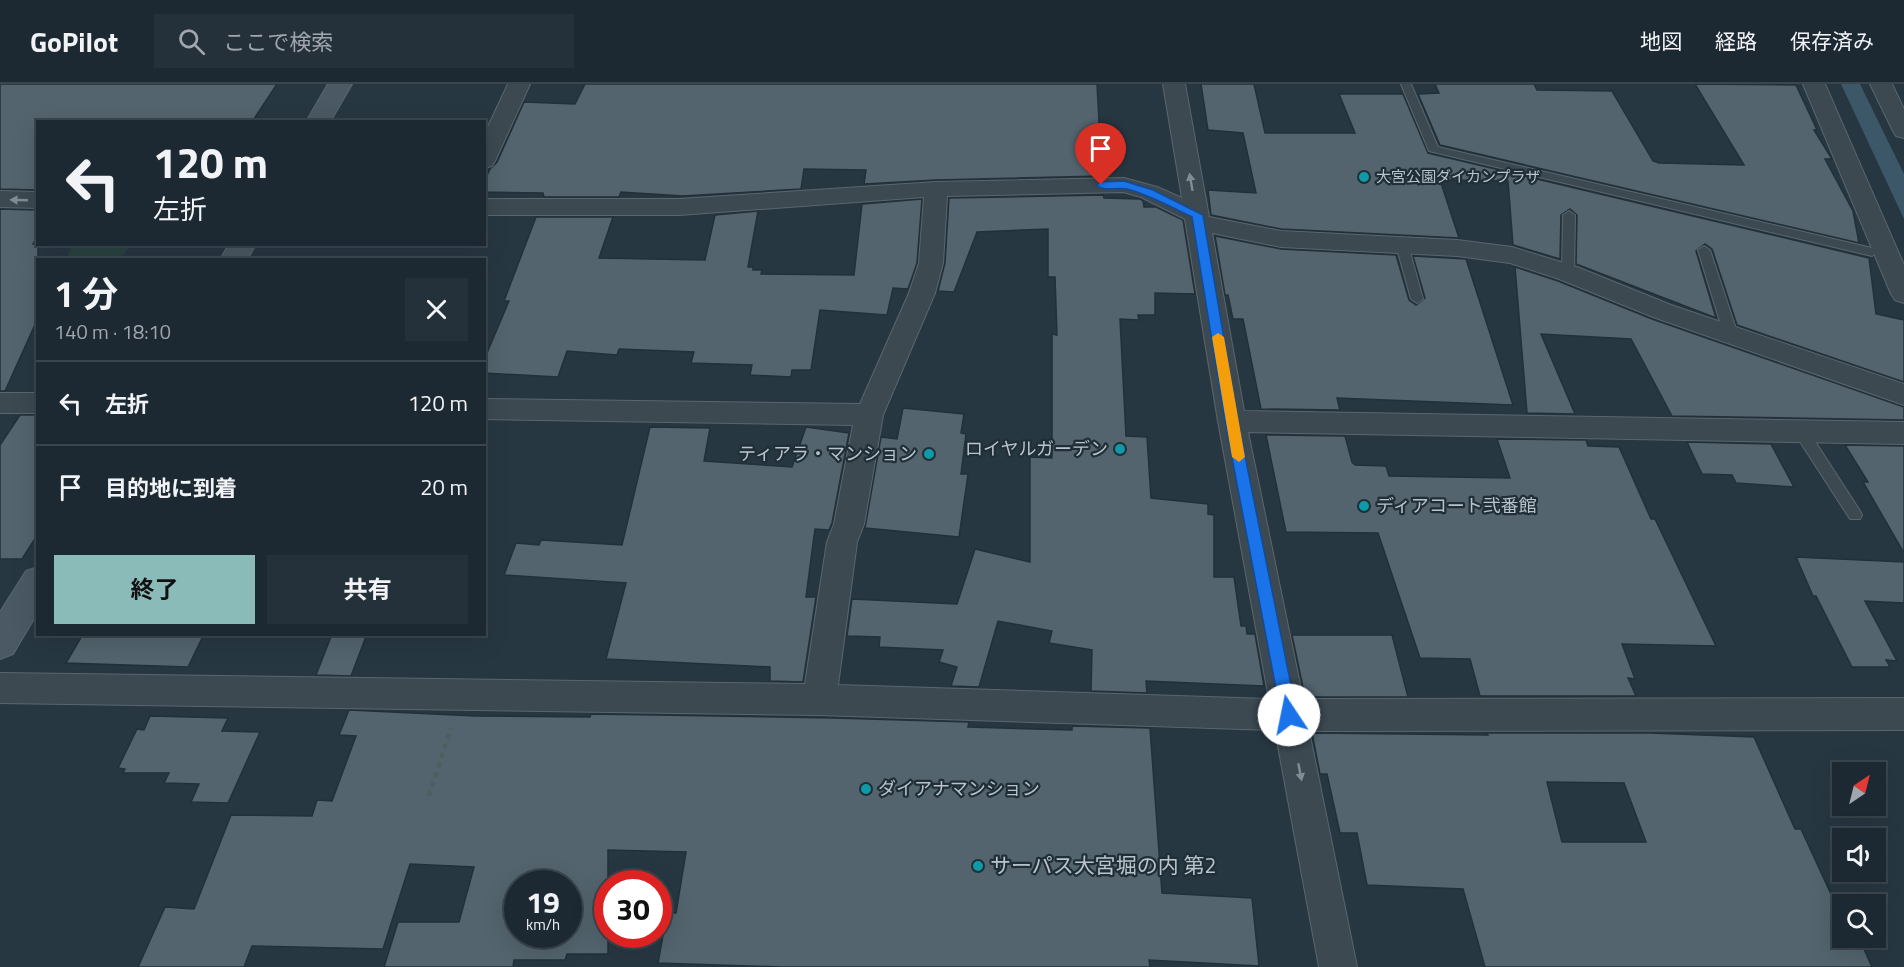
<!DOCTYPE html>
<html lang="ja">
<head>
<meta charset="utf-8">
<style>
	:root { --surface:#1d2932; --page:#25313a; --text:#f1f3f6; --muted:#a0a6ac; --line:#3b454d; --accent:#8bbbb9 }
	body { margin:0; font-family:"Titillium Web","Noto Sans JP",sans-serif; background:var(--page); color:var(--text); height:100vh; display:flex; flex-direction:column; font-size:22px; white-space:nowrap }
	* { box-sizing:border-box; margin:0 }
	p { font-size:20px; color:var(--muted) }
	.icon { flex:none; width:33px; height:33px; fill:none; stroke:currentColor; stroke-width:2; stroke-linecap:round; stroke-linejoin:round }
	.map { position:relative; flex:1; overflow:hidden }
	.details { position:absolute; left:36px; top:174px; width:450px; height:378px; display:flex; flex-direction:column; background:var(--surface); border-radius:0px; box-shadow:0 6px 24px #0002,0 0 0 2px var(--line) }
	.details>* { flex:none }
	.top-card { position:absolute; left:36px; top:36px; width:450px; height:126px; border-radius:0px; box-shadow:0 6px 24px #0002,0 0 0 2px var(--line); background:#1d2932; color:var(--text); overflow:hidden }
	.needle { width:39px; rotate:35deg }
	.controls { position:absolute; left:1832px; top:678px; display:grid; gap:12px }
	.controls a { display:grid; place-items:center; width:54px; height:54px; border-radius:0px; background:var(--surface); box-shadow:0 6px 24px #0002,0 0 0 2px var(--line); font-size:30px }
	.speed { position:absolute; left:504px; top:786px; display:flex; gap:12px; font-size:30px; font-weight:700; text-align:center }
	.speed>* { display:grid; place-content:center; width:78px; height:78px; border-radius:50%; background:var(--surface); box-shadow:0 6px 24px #0002,0 0 0 2px var(--line); line-height:1 }
	.speed small { font-size:15px; font-weight:400 }
	.speed .limit { border:9px solid #d22; background:#fff; color:#111 }
	.pin { position:absolute; display:grid; place-items:center; width:51px; height:51px; color:#fff; margin:-62px -26px; border-radius:50% 50% 50% 0; rotate:-45deg; box-shadow:0 0 6px #0007 }
	.pin .icon { rotate:45deg }
	.me { position:absolute; width:66px; margin:-33px; rotate:349deg; stroke-linejoin:round; filter:drop-shadow(0 0 4px #0008) }
	.turn { display:flex; align-items:center; gap:21px; height:126px; padding:0 18px; font-size:27px }
	.turn .icon { width:78px; height:78px; stroke-width:2.5 }
	.turn b { display:block; font-size:42px; line-height:51px }
	.round { display:grid; place-items:center; flex:none; width:63px; height:63px; border-radius:0px; background:var(--page) }
	.summary { display:flex; align-items:center; justify-content:space-between; height:102px; padding:0 18px }
	h1 { font-size:36px; font-weight:700; line-height:45px }
	.cta { display:flex; gap:12px; margin-top:auto; padding:12px 18px }
	.cta a { flex:1; height:69px; border-radius:0px; background:var(--accent); color:#111; font-size:24px; font-weight:700; line-height:69px; text-align:center }
	.cta a+a { background:var(--page); color:var(--text) }
	ul { padding:0; list-style:none }
	li { display:flex; align-items:center; gap:18px; height:84px; padding:0 18px; border-top:2px solid var(--line) }
	li div { flex:1 }
	li b { display:block; font-size:22px }
	li em { font-style:normal }
	header { display:flex; align-items:center; gap:36px; box-sizing:border-box; height:84px; padding:0 30px; background:var(--surface); border-bottom:2px solid var(--line) }
	header strong { font-size:28px }
	nav { display:flex; gap:33px; margin-inline-start:auto; font-size:21px }
	.search { width:420px; height:54px; background:var(--page); display:flex; align-items:center; gap:15px; box-sizing:border-box; padding:0 21px; border-radius:0px; color:var(--muted); font-size:22px }
	.map>svg:first-child { display:block }
</style>
</head>
<body>
<header>
<strong>GoPilot</strong>
<div class="search"><svg class="icon" aria-label="search" viewBox="0 0 24 24"><circle cx="10" cy="10" r="6"/><path d="M15 15l6 6"/></svg>ここで検索</div>
<nav><a>地図</a><a>経路</a><a>保存済み</a></nav>
</header>
<div class="map">
<svg width="1904" height="883" viewBox="0 0 1904 883">
	<rect width="100%" height="100%" fill="#273742"/>
	<!-- green -->
	<polygon fill="#294341" points="73,161 73,160 131,161 120,175 66,175"/>
	<!-- water -->
	<polygon fill="#3c5768" points="1841,0 1860,0 1904,90 1904,135"/>
	<!-- building -->
	<g fill="#53646e" stroke="#223039" stroke-width="1.5" fill-rule="evenodd">
		<polygon points="0,0 277,0 252,38 38,38 38,106 0,105"/>
		<polygon points="585,0 1097,0 1102,92 936,96 864,100 866,86 804,85 801,105 683,112 621,108 619,113 544,113 543,109 484,108 484,98 490,85 497,78 524,18 575,20"/>
		<polygon points="1201,0 1254,0 1265,49 1355,49 1339,10 1403,10 1428,69 1869,174 1876,230 1904,236 1904,298 1737,241 1712,165 1705,160 1696,167 1716,234 1576,180 1577,131 1570,125 1561,131 1560,175 1513,161 1508,97 1440,96 1459,154 1281,145 1211,131 1208,106 1256,109 1243,49 1208,46"/>
		<polygon points="1435,0 1534,0 1537,6 1612,7 1653,77 1659,79 1744,81 1695,0 1796,1 1817,46 1814,46 1832,75 1825,75 1853,127 1859,159 1440,61 1418,10 1439,9"/>
		<polygon points="1103,111 1104,114 1140,115 1143,117 1144,123 1156,123 1183,136 1195,210 1155,209 1155,231 1138,231 1139,236 1120,235 1126,352 1147,353 1151,414 1208,420 1208,430 1214,431 1214,493 1234,493 1241,542 1246,542 1247,550 1255,550 1264,602 1146,597 1147,609 1091,607 1092,566 1049,559 1052,547 998,537 979,603 951,602 957,583 939,578 943,566 879,563 880,553 847,552 852,515 957,520 975,465 1030,478 1030,373 1052,374 1052,250 1057,251 1055,193 1048,193 1048,145 977,148 954,208 938,207 945,179 949,114"/>
		<polygon points="922,115 917,179 908,205 893,204 887,231 820,226 811,286 792,286 791,293 750,291 752,281 691,279 694,268 619,265 617,271 567,267 558,293 484,289 484,276 509,217 504,217 536,133 613,133 599,174 705,176 715,131 758,127 748,183 753,183 753,186 762,186 761,190 854,191 862,120"/>
		<polygon points="0,125 38,126 38,152 33,160 38,160 38,234 5,307 0,307"/>
		<polygon points="1215,152 1281,165 1396,171 1409,216 1416,221 1425,214 1413,172 1466,175 1513,321 1337,314 1340,326 1261,325 1243,235 1233,235 1228,211 1225,211"/>
		<polygon points="1515,183 1558,197 1652,235 1904,323 1904,336 1672,332 1631,255 1541,250 1575,330 1527,329"/>
		<polygon points="903,324 964,330 961,349 966,350 961,390 968,390 959,453 865,444 881,353 897,355"/>
		<polygon points="20,331 38,331 38,450 22,475 0,475 0,361"/>
		<polygon points="650,343 710,344 704,377 792,383 806,343 849,349 832,439 829,446 815,445 806,513 816,513 803,598 770,597 770,583 606,575 626,499 504,491 516,459 539,461 541,456 622,461"/>
		<polygon points="1266,351 1345,352 1352,378 1355,381 1386,382 1389,392 1510,394 1497,355 1586,356 1588,362 1619,363 1651,435 1655,435 1716,562 1622,560 1635,595 1628,594 1636,612 1480,612 1470,575 1420,574 1378,449 1286,448"/>
		<polygon points="1687,358 1771,360 1794,403 1736,399 1732,391 1702,390"/>
		<polygon points="1845,361 1904,362 1904,469 1863,398 1868,398"/>
		<polygon points="1796,473 1904,478 1904,519 1865,517 1897,577 1886,576 1890,583 1852,583 1816,512 1813,512"/>
		<polygon points="83,550 204,550 188,583 66,579"/>
		<polygon points="332,550 367,550 351,592 316,591"/>
		<polygon points="1292,551 1392,551 1408,613 1305,613"/>
		<path d="M349,626L475,632L590,633L591,630L833,634L969,638L968,643L1072,646V642L1150,644L1162,809L1252,814L1259,882L1149,876L1150,883H782L658,879L667,829H676L686,768L608,766V870H567L565,876H514L513,883H384L398,838H459L474,783L410,780L383,865L252,862L244,883H138L165,823L194,825L231,731L312,732L317,716L332,717L356,652L339,651ZM518,800H568V850H518Z"/>
		<polygon points="150,632 228,634 222,647 260,648 228,719 191,718 199,700 164,699 169,689 123,689 125,685 118,684 137,645 144,646"/>
		<path d="M1312,649L1488,651L1487,649H1650L1754,653L1795,745H1801L1842,834V854H1859L1872,883H1485L1463,805L1367,801L1357,749H1340L1327,690H1320ZM1547,698L1624,699L1646,758H1562Z"/>
	</g>
	<g fill="none" stroke-linecap="round" stroke-linejoin="round">
		<!-- lane casing -->
		<g stroke="#5a666f" stroke-width="2">
			<g id="lane">
				<polygon points="1401,0 1411,0 1438,63 1872,164 1878,168 1872,172 1429,67"/>
				<polygon points="1569,127 1575,131 1574,189 1568,193 1562,189 1563,131"/>
				<polygon points="1402,157 1408,161 1423,215 1417,219 1411,215 1396,161"/>
				<polygon points="1704,162 1710,166 1738,251 1736,254 1731,256 1724,251 1698,166"/>
				<polygon points="1802,344 1807,345 1860,427 1862,431 1860,435 1850,435 1797,353 1795,349 1797,345"/>
			</g>
		</g>
		<!-- street casing -->
		<g stroke="#5a666f" stroke-width="2">
			<g id="street">
				<polygon points="508,0 530,0 495,77 492,82 484,84 484,51"/>
				<path d="M1163,0H1185L1209,133L1281,147L1457,156L1512,163L1577,183L1671,221L1904,300V321L1653,233L1559,195L1510,179L1457,172L1281,163L1212,149L1244,327L1904,338V360L1248,348L1303,615L1904,614V646L1309,647L1357,883H1319L1275,646L819,631L0,619V589L805,600L827,458L834,440L853,341L484,335V315L860,320L909,209L919,179L924,113L679,131H484V115H679L936,98L1124,94L1157,103L1182,114ZM1123,108L1141,113L1185,135L1218,337L1269,615L838,601L857,458L864,440L883,331L935,209L943,179L947,112Z"/>
				<polygon points="1803,0 1825,0 1904,181 1904,219 1895,216 1891,210"/>
				<polygon points="1870,0 1892,0 1904,25 1904,54 1896,52 1893,47"/>
				<polygon points="0,107 38,108 38,124 0,123"/>
				<rect x="0" y="309" width="38" height="20"/>
			</g>
		</g>
		<!-- secondary casing -->
		<g stroke="#5a666f" stroke-width="2">
			<g id="secondary">
				<polygon points="328,0 352,0 330,38 306,38"/>
				<polygon points="229,160 256,160 247,176 220,176"/>
				<polygon points="38,483 38,528 13,570 0,575 0,528 26,487"/>
			</g>
		</g>
		<!-- path -->
		<polyline stroke="#4a605f" stroke-width="4.5" stroke-dasharray="5 5" stroke-linecap="butt" points="429,712 451,644"/>
		<!-- lane -->
		<use href="#lane" fill="#3c4951" fill-rule="evenodd"/>
		<!-- street -->
		<use href="#street" fill="#3c4951" fill-rule="evenodd"/>
		<!-- secondary -->
		<use href="#secondary" fill="#4a5964" fill-rule="evenodd"/>
	</g>
	<!-- one-way arrows -->
	<defs><path id="oneway-solid" d="M-6-.8H1V-3.2L6.5 0L1 3.2V.8H-6Z" transform="scale(1.5)"/></defs>
	<g fill="#818c94">
		<use href="#oneway-solid" transform="translate(1191 98) rotate(-100)"/>
		<use href="#oneway-solid" transform="translate(19 116) rotate(-178)"/>
		<use href="#oneway-solid" transform="translate(1300 688) rotate(79)"/>
	</g>
	<!-- route -->
	<path fill="#1a73e8" stroke="#114b97" stroke-width="1.5" d="M1124,97L1153,106L1203,131L1238,337L1297,631L1294,636L1289,638L1284,636L1281,631L1225,337L1192,133C1171,123 1150,111 1127,105C1117,103 1104,108 1096,101L1101,98Z"/>
	<!-- slow -->
	<polygon fill="#f59e0b" points="1218,249 1224,253 1245,373 1239,378 1232,373 1212,253"/>
	<!-- markers -->
	<g fill="#0f9aa8" stroke="#202e37" stroke-width="2">
		<circle cx="1364" cy="93" r="6"/>
		<circle cx="1120" cy="365" r="6"/>
		<circle cx="929" cy="370" r="6"/>
		<circle cx="1364" cy="422" r="6"/>
		<circle cx="866" cy="705" r="6"/>
		<circle cx="978" cy="782" r="6"/>
	</g>
	<g text-anchor="middle" stroke-width="4.5" stroke-linejoin="round" paint-order="stroke">
		<!-- far-poi labels -->
		<g font-size="15" fill="#b9c3cb" stroke="#202e37" text-anchor="start">
			<text x="1376" y="98">大宮公園ダイカンプラザ</text>
		</g>
		<!-- poi labels -->
		<g font-size="18" fill="#b9c3cb" stroke="#202e37" text-anchor="end">
			<text x="1108" y="371">ロイヤルガーデン</text>
			<text x="917" y="376">ティアラ・マンション</text>
			<text x="1376" y="428" text-anchor="start">ディアコート弐番館</text>
			<text x="878" y="711" text-anchor="start">ダイアナマンション</text>
		</g>
		<!-- near-poi labels -->
		<g font-size="21" fill="#b9c3cb" stroke="#202e37" text-anchor="start">
			<text x="990" y="789">サーパス大宮堀の内 第2</text>
		</g>
	</g>
</svg>
<div class="controls">
<a><svg class="needle" viewBox="-14 -14 28 28"><path d="M0-13l5 13h-10z" fill="#e53935"/><path d="M0 13l5-13h-10z" fill="#a0a6ac"/></svg></a>
<a><svg class="icon" aria-label="sound" viewBox="0 0 24 24"><path d="M4 9h4l5-4v14l-5-4H4zM17 9q2 3 0 6"/></svg></a>
<a><svg class="icon" aria-label="search" viewBox="0 0 24 24"><circle cx="10" cy="10" r="6"/><path d="M15 15l6 6"/></svg></a>
</div>
<div class="speed"><div>19<small>km/h</small></div><div class="limit">30</div></div>
<div class="pin" style="left:1101px;top:101px;background:#d93025"><svg class="icon" aria-label="arrive" viewBox="0 0 24 24"><path d="M6 21V4h12l-3 4 3 4H6"/></svg></div>
<svg class="me" style="left:1289px;top:631px" viewBox="-20 -20 40 40"><circle r="19" fill="#fff"/><path d="M0-13L10 11 0 6-10 11z" fill="#1a73e8"/></svg>
<div class="top-card">
<div class="turn"><svg class="icon" aria-label="left" viewBox="0 0 24 24"><path d="M17 20v-9H6M10 6l-5 5 5 5"/></svg><div><b>120 m</b>左折</div></div>
</div>
<section class="details">
<div class="summary"><div><h1>1 分</h1><p>140 m · 18:10</p></div><a class="round"><svg class="icon" aria-label="close" viewBox="0 0 24 24"><path d="M6 6l12 12M18 6L6 18"/></svg></a></div>
<ul>
<li><svg class="icon" aria-label="left" viewBox="0 0 24 24"><path d="M17 20v-9H6M10 6l-5 5 5 5"/></svg><div><b>左折</b></div><em>120 m</em></li>
<li><svg class="icon" aria-label="arrive" viewBox="0 0 24 24"><path d="M6 21V4h12l-3 4 3 4H6"/></svg><div><b>目的地に到着</b></div><em>20 m</em></li>
</ul>
<div class="cta"><a>終了</a><a>共有</a></div>
</section>
</div>
</body>
</html>
